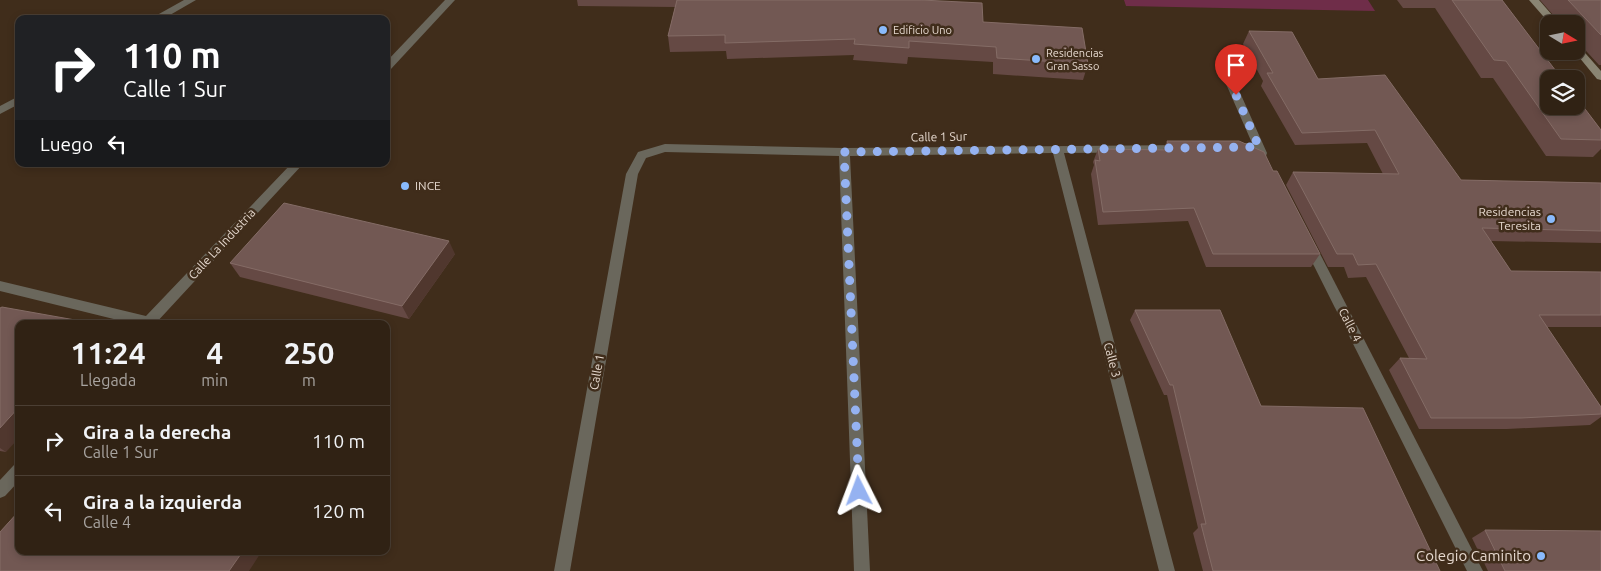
<!DOCTYPE html>
<html lang="es">
<head>
<meta charset="utf-8">
<style>
	:root { --surface:#302214; --page:#3c2f22; --text:#f1f3f6; --muted:#a8a4a0; --line:#4b3f34 }
	body { margin:0; font-family:Ubuntu,sans-serif; background:var(--page); color:var(--text); height:100vh; display:flex; flex-direction:column; font-size:19px; white-space:nowrap }
	* { box-sizing:border-box; margin:0 }
	p { font-size:16px; color:var(--muted) }
	.icon { flex:none; width:28px; height:28px; fill:none; stroke:currentColor; stroke-width:2; stroke-linecap:round; stroke-linejoin:round }
	.map { position:relative; flex:1; overflow:hidden }
	.side { position:absolute; left:15px; top:320px; width:375px; height:235px; display:flex; flex-direction:column; background:var(--surface); border-radius:10px; box-shadow:0 2px 8px #0003,0 0 0 1px var(--line) }
	.side>* { flex:none }
	.guide { position:absolute; left:15px; top:15px; width:375px; height:152px; border-radius:10px; box-shadow:0 2px 8px #0003,0 0 0 1px var(--line); background:#202124; color:#fff; overflow:hidden }
	.needle { width:32px; rotate:100deg }
	.buttons { position:absolute; left:1540px; top:15px; display:grid; gap:10px }
	.buttons a { display:grid; place-items:center; width:45px; height:45px; border-radius:10px; background:var(--surface); box-shadow:0 2px 8px #0003,0 0 0 1px var(--line); font-size:25px }
	.pin { position:absolute; display:grid; place-items:center; width:42px; height:42px; color:#fff; margin:-51px -21px; border-radius:50% 50% 50% 0; rotate:-45deg; box-shadow:0 0 5px #0007 }
	.pin .icon { rotate:45deg }
	.me { position:absolute; width:55px; margin:-28px; rotate:357deg; stroke-linejoin:round; filter:drop-shadow(0 0 4px #0008) }
	.turn { display:flex; align-items:center; gap:18px; height:105px; padding:0 25px; font-size:22px }
	.turn .icon { width:65px; height:65px; stroke-width:2.5 }
	.turn b { display:block; font-size:35px; line-height:42px }
	.then { display:flex; align-items:center; height:48px; padding:0 25px; background:#0003; gap:10px; font-size:19px }
	.eta { display:flex; justify-content:space-evenly; align-items:center; height:85px; text-align:center }
	.eta b { font-size:30px; font-weight:700; line-height:35px }
	ul { padding:0; list-style:none }
	li { display:flex; align-items:center; gap:15px; height:70px; padding:0 25px; border-top:1px solid var(--line) }
	li div { flex:1 }
	li b { display:block; font-size:19px }
	li em { font-style:normal }
	.map>svg:first-child { display:block }
</style>
</head>
<body>
<div class="map">
<svg width="1601" height="571" viewBox="0 0 1601 571">
	<rect width="100%" height="100%" fill="#402d1b"/>
	<!-- green -->
	<polygon fill="#6f2d49" points="1124,0 1368,0 1375,11 1126,6"/>
	<g fill="none" stroke-linecap="round" stroke-linejoin="round">
		<!-- street -->
		<g fill="#6a675c" fill-rule="evenodd">
			<polygon points="184,0 196,0 163,19 150,19"/>
			<polygon points="445,0 455,0 390,70 386,71 386,62"/>
			<polygon points="1228,74 1233,77 1267,153 1266,156 1258,156 1255,151 1236,151 1231,147 1236,143 1252,143 1223,77"/>
			<polygon points="19,96 19,104 0,114 0,106"/>
			<polygon points="665,144 844,148 1185,145 1186,148 1181,152 1064,153 1175,571 1159,571 1053,153 850,156 870,571 854,571 839,156 665,152 646,158 638,174 570,571 554,571 626,174 638,152"/>
			<polygon points="291,164 303,164 155,324 134,324 0,291 0,281 146,316"/>
			<polygon points="1310,241 1316,246 1483,571 1467,571 1304,246"/>
			<polygon points="19,463 19,481 5,496 0,498 0,480 14,465"/>
		</g>
		<!-- secondary -->
		<g fill="#8a8573" fill-rule="evenodd">
			<polygon points="1529,0 1539,0 1560,24 1550,24"/>
			<polygon points="1576,45 1579,46 1601,71 1601,80 1597,79 1574,51 1576,51"/>
		</g>
	</g>
	<!-- wall -->
	<g fill="#654944">
		<polygon points="577,0 921,0 983,22 1088,64 1083,80 993,74 993,62 908,57 907,64 853,60 854,55 727,59 726,51 670,52 668,36 675,7 578,6"/>
		<polygon points="1397,0 1502,0 1601,130 1601,149 1593,157 1546,156 1493,78 1481,78 1435,8 1403,8"/>
		<polygon points="1540,0 1601,0 1601,65 1599,65 1576,40 1576,24 1561,24"/>
		<polygon points="1249,31 1318,79 1461,180 1601,183 1601,243 1491,241 1511,271 1601,272 1601,327 1547,327 1601,407 1601,417 1590,425 1507,429 1419,429 1389,370 1400,358 1409,358 1366,277 1348,278 1344,267 1328,267 1286,185 1293,172 1383,174 1367,143 1295,145 1261,86 1263,81 1243,44"/>
		<polygon points="1167,141 1273,171 1320,254 1311,267 1206,267 1188,221 1098,225 1091,174 1094,165 1093,162 1098,149 1163,150"/>
		<polygon points="455,254 409,319 240,277 230,263"/>
		<polygon points="0,308 6,452 0,451"/>
		<polygon points="1135,310 1261,406 1440,571 1203,571 1193,533 1198,528 1167,395 1164,395 1130,320"/>
		<polygon points="1485,530 1601,571 1488,571 1472,538"/>
	</g>
	<!-- shaded-wall -->
	<g fill="#50372e">
		<polygon points="449,241 455,254 409,319 402,306"/>
		<polygon points="19,407 19,438 6,452 0,448 0,428"/>
		<polygon points="386,433 389,436 386,440"/>
		<polygon points="243,551 262,551 249,571 229,571"/>
	</g>
	<!-- building -->
	<g fill="#725853" stroke="#846c66">
		<polygon points="677,0 921,0 982,3 983,22 1082,28 1088,64 997,58 996,47 909,41 909,48 854,44 855,39 725,43 725,35 668,36"/>
		<polygon points="1452,0 1502,0 1562,79 1549,79 1549,106 1576,106 1576,97 1601,130 1601,140 1561,139 1506,61 1494,60"/>
		<polygon points="1568,0 1601,0 1601,35"/>
		<polygon points="1249,31 1292,32 1318,79 1385,75 1461,180 1601,183 1601,231 1482,228 1511,271 1601,272 1601,315 1539,315 1601,407 1601,414 1521,418 1431,418 1400,358 1427,359 1376,264 1358,265 1353,254 1337,254 1293,172 1399,174 1375,130 1302,133 1267,73 1273,73"/>
		<polygon points="1167,141 1239,141 1264,152 1273,171 1277,171 1320,254 1213,254 1194,208 1103,212 1095,160 1100,161 1098,149 1171,150"/>
		<polygon points="284,203 449,241 402,306 230,263"/>
		<polygon points="2,307 92,323 91,324 19,324 19,407 0,428 0,308"/>
		<polygon points="1135,310 1220,310 1261,406 1363,408 1440,571 1213,571 1201,524 1206,524 1173,385 1170,385"/>
		<polygon points="19,511 19,551 243,551 229,571 0,571 0,532"/>
		<polygon points="1485,530 1601,531 1601,571 1505,571"/>
	</g>
	<g fill="none" stroke-linecap="round" stroke-linejoin="round">
		<!-- route -->
		<polyline stroke="#95b2f1" stroke-width="9" stroke-dasharray="0 16.2" points="859,491 844,152 1259,147 1236,95"/>
	</g>
	<!-- markers -->
	<g fill="#89bafc" stroke="#402d1b" stroke-width="2">
		<circle cx="883" cy="30" r="5"/>
		<circle cx="1036" cy="59" r="5"/>
		<circle cx="405" cy="186" r="5"/>
		<circle cx="1551" cy="219" r="5"/>
		<circle cx="1541" cy="556" r="5"/>
	</g>
	<g text-anchor="middle" stroke-width="5" stroke-linejoin="round" paint-order="stroke">
		<!-- far-poi labels -->
		<g font-size="11" fill="#e5d8ce" stroke="#402d1b" text-anchor="start">
			<text x="893" y="34">Edificio Uno</text>
			<text x="1046" y="57">Residencias<tspan x="1046" dy="13">Gran Sasso</tspan></text>
		</g>
		<!-- street labels -->
		<g font-size="12" fill="#e5d8ce" stroke="#402d1b">
			<text transform="translate(939 137) rotate(-1)" y="4">Calle 1 Sur</text>
			<text transform="translate(222 244) rotate(-47)" y="4">Calle La Industria</text>
			<text transform="translate(1350 325) rotate(63)" y="4">Calle 4</text>
			<text transform="translate(1112 360) rotate(75)" y="4">Calle 3</text>
			<text transform="translate(597 372) rotate(-80)" y="4">Calle 1</text>
		</g>
		<!-- poi labels -->
		<g font-size="12" fill="#e5d8ce" stroke="#402d1b" text-anchor="start">
			<text x="415" y="190">INCE</text>
			<text x="1541" y="216" text-anchor="end">Residencias<tspan x="1541" dy="14">Teresita</tspan></text>
		</g>
		<!-- near-poi labels -->
		<g font-size="15" fill="#e5d8ce" stroke="#402d1b" text-anchor="end">
			<text x="1531" y="561">Colegio Caminito</text>
		</g>
	</g>
</svg>
<div class="buttons">
<a><svg class="needle" viewBox="-14 -14 28 28"><path d="M0-13l5 13h-10z" fill="#e53935"/><path d="M0 13l5-13h-10z" fill="#a8a4a0"/></svg></a>
<a><svg class="icon" aria-label="layers" viewBox="0 0 24 24"><path d="M12 4l9 5-9 5-9-5zM3 14l9 5 9-5"/></svg></a>
</div>
<div class="pin" style="left:1236px;top:95px;background:#d93025"><svg class="icon" aria-label="arrive" viewBox="0 0 24 24"><path d="M6 21V4h12l-3 4 3 4H6"/></svg></div>
<svg class="me" style="left:859px;top:491px" viewBox="-20 -20 40 40"><path d="M0-17L14 15 0 8-14 15z" fill="#95b2f1" stroke="#fff" stroke-width="4"/></svg>
<div class="guide">
<div class="turn"><svg class="icon" aria-label="right" viewBox="0 0 24 24"><path d="M7 20v-9h11M14 6l5 5-5 5"/></svg><div><b>110 m</b>Calle 1 Sur</div></div>
<div class="then">Luego<svg class="icon" aria-label="left" viewBox="0 0 24 24"><path d="M17 20v-9H6M10 6l-5 5 5 5"/></svg></div>
</div>
<section class="side">
<div class="eta">
<div><b>11:24</b><p>Llegada</p></div>
<div><b>4</b><p>min</p></div>
<div><b>250</b><p>m</p></div>
</div>
<ul>
<li><svg class="icon" aria-label="right" viewBox="0 0 24 24"><path d="M7 20v-9h11M14 6l5 5-5 5"/></svg><div><b>Gira a la derecha</b><p>Calle 1 Sur</p></div><em>110 m</em></li>
<li><svg class="icon" aria-label="left" viewBox="0 0 24 24"><path d="M17 20v-9H6M10 6l-5 5 5 5"/></svg><div><b>Gira a la izquierda</b><p>Calle 4</p></div><em>120 m</em></li>
</ul>
</section>
</div>
</body>
</html>
